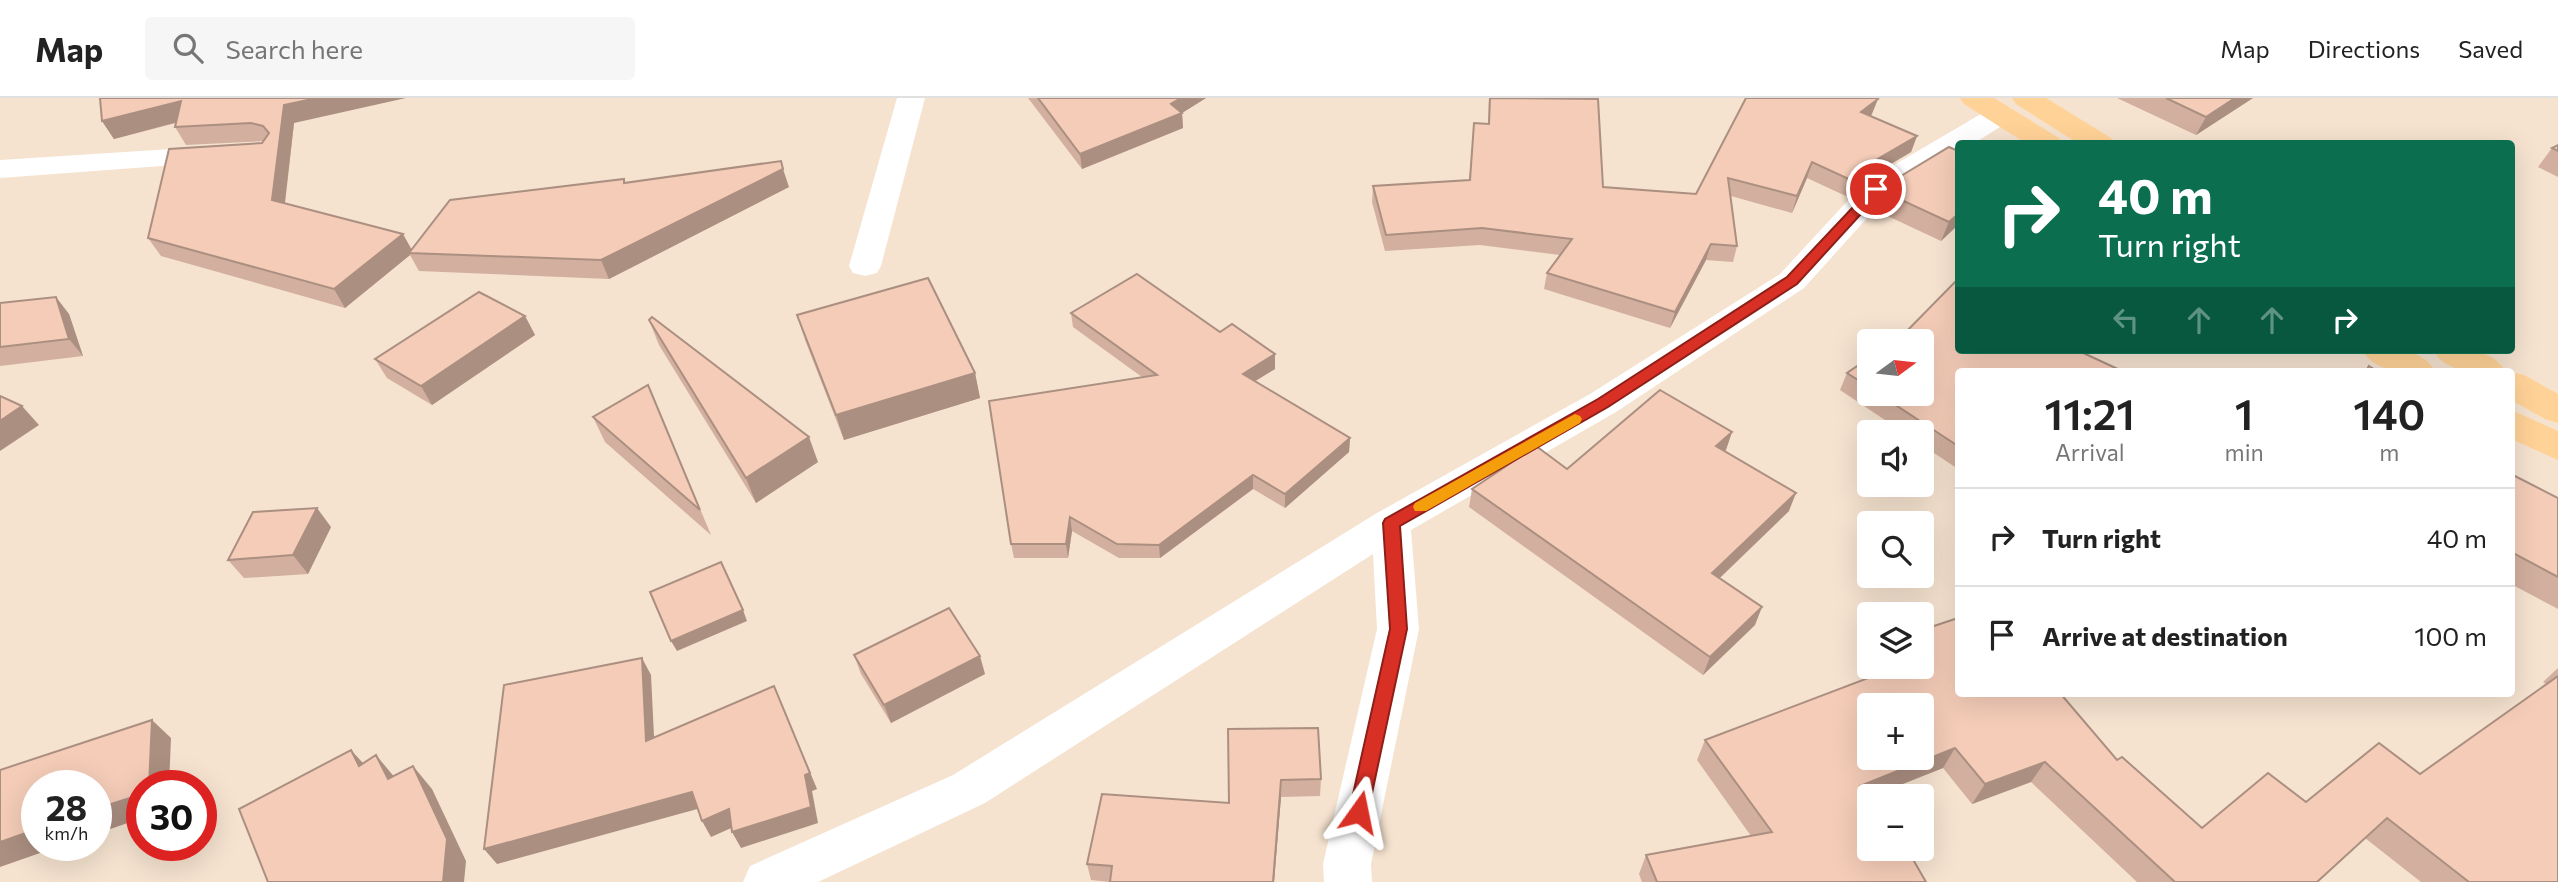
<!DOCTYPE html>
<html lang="en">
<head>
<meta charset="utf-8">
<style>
	:root { --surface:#fff; --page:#f6f6f6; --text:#222; --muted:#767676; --line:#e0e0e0 }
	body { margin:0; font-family:Commissioner,sans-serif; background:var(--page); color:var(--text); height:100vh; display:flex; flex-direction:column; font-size:26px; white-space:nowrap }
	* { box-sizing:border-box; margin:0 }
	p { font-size:23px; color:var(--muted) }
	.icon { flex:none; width:38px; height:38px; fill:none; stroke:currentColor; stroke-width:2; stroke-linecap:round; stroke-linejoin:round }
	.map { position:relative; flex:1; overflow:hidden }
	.details { position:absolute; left:1955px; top:270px; width:560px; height:329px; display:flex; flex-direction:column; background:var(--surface); border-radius:7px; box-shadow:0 7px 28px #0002 }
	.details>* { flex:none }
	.top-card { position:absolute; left:1955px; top:42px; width:560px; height:214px; border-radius:7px; box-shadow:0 7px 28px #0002; background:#0b6e4f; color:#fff; overflow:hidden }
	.needle { width:46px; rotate:75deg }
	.fabs { position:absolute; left:1857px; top:231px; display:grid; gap:14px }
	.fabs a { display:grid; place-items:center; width:77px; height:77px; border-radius:7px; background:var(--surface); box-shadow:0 7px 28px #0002; font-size:35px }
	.speed { position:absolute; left:21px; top:672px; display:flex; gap:14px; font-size:35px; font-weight:700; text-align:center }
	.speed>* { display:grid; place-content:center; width:91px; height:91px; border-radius:50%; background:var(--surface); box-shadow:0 7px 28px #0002; line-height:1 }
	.speed small { font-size:18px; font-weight:400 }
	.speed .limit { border:10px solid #d22; background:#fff; color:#111 }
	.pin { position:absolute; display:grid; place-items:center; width:60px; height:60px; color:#fff; margin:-30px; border:4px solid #fff; border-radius:50%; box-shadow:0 2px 7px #0007 }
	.me { position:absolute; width:77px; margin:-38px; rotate:12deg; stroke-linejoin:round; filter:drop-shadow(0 0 5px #0008) }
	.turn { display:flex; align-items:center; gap:24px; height:147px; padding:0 28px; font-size:32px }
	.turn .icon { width:91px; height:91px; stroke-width:2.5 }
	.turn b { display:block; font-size:49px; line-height:60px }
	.lanes { display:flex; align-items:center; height:66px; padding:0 28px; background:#0003; justify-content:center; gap:35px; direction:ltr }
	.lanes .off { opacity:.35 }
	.eta { display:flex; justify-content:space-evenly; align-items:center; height:119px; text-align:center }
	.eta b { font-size:42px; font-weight:600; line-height:49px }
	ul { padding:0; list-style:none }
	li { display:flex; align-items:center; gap:21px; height:98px; padding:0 28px; border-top:2px solid var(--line) }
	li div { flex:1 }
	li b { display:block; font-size:26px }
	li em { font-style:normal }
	header { display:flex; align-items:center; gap:42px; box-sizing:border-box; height:98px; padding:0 35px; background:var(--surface); border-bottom:2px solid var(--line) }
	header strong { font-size:33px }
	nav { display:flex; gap:38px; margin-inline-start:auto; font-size:24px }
	.search { width:490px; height:63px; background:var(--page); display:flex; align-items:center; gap:18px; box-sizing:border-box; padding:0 24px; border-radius:7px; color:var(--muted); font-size:26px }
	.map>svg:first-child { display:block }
</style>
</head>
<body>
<header>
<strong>Map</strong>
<div class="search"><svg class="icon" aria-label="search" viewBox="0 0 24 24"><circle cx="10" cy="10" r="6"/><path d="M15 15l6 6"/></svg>Search here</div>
<nav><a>Map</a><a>Directions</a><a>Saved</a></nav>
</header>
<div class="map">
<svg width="2558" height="784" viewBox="0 0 2558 784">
	<rect width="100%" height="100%" fill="#fdf1e1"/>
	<!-- residential -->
	<path fill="#f5e2cf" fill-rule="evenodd" d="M0,0H2558V784H0ZM1958,46H2511V252H1958ZM1869,243H1922V296H1869ZM1958,273H2511V595H1958ZM1869,334H1922V387H1869ZM1869,425H1922V478H1869ZM1869,516H1922V569H1869ZM1869,607H1922V660H1869ZM37,688H96V747H37ZM142,688H201V747H142ZM1869,698H1922V751H1869Z"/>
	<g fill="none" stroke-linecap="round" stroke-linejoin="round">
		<!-- minor -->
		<g fill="#fff" fill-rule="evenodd">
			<polygon points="897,0 925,0 881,168 877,175 865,178 853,175 849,168"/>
			<polygon points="2001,7 2011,10 2016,16 2011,22 1973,46 1958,46 1958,54 1887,98 1804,190 1616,314 1411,432 1419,531 1371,766 1372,784 1324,784 1323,766 1377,531 1373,456 985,705 818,784 743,784 750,768 953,677 1377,415 1590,296 1780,176 1865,84 1991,10"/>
			<polygon points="218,48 229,51 233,57 229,63 0,80 0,62"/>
		</g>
		<!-- major -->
		<g fill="#ffd297" fill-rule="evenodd">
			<polygon points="1960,0 1994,0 2059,40 2063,46 2027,46 1964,6"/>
			<polygon points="2012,0 2046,0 2111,40 2115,46 2079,46 2016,6"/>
			<path d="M2362,252C2388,252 2419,247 2435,273C2408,273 2378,278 2362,252Z"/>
			<path d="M2433,252C2459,252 2489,247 2505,273C2478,273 2448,278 2433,252Z"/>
			<polygon points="2511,274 2524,277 2558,296 2558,325 2545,321 2511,302"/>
			<polygon points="2511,312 2558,333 2558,362 2511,341"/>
		</g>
	</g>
	<!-- wall -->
	<g fill="#d2af9e">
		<polygon points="1028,0 1206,0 1182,15 1183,30 1082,71"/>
		<polygon points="1489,0 1585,0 1603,89 1696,96 1746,0 1872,16 1871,18 1917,38 1911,54 1864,82 1848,99 1807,80 1792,115 1731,98 1737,148 1733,164 1706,162 1670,230 1544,191 1547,175 1560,157 1480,147 1385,153 1372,104 1373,88 1469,82 1474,25 1488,26"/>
		<polygon points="2117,0 2253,0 2196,37"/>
		<polygon points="102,23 294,25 285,106 412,151 624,81 626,85 789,89 609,181 419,173 410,157 345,210 161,158 148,140 264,43 186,47 175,29 176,25 114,41"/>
		<polygon points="2558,47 2558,79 2538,69 2552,50"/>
		<polygon points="1958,53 1958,127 1941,143 1877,113 1884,94"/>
		<polygon points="0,205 69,216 83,258 0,268"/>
		<polygon points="1071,215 1220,234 1275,271 1255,283 1350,340 1349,354 1285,410 1253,391 1160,460 1119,460 1072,433 1068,460 1014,460 1011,446 1142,279 1073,229"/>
		<polygon points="797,217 975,275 980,300 844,342 805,242"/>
		<polygon points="525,218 535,237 432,307 387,280 375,261"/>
		<polygon points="649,222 818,364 756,405 659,247"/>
		<polygon points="1958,252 1958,371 1922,347 1922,334 1903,334 1840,292 1847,275 1869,260 1869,296 1922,296"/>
		<polygon points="648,287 711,437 605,344 593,319"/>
		<polygon points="1732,334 1725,353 1789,413 1720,480 1755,527 1703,577 1469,409 1472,391 1567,371"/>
		<polygon points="2511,376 2558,400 2558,511 2511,486"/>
		<polygon points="331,429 308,476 244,480 228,462"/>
		<polygon points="1869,554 1869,569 1922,569 2117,662 2202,730 2420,676 2546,586 2543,584 2558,570 2558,784 2421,784 2365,740 2317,784 2137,784 2031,684 1972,706 1943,670 1869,698 1869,751 1926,784 1642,784 1639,776 1646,757 1751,738 1697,662 1705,642 1871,579 1862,568"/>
		<polygon points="854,557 985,576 891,625 861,576"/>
		<polygon points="1228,631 1321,681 1320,698 1281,699 1274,784 1110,784 1091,782 1087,766 1229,705"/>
	</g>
	<!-- shaded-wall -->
	<g fill="#ab8f81">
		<polygon points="317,0 406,0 294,25 283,120 272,102 284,7"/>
		<polygon points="1181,0 1206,0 1182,15 1183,30 1082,71 1080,56"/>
		<polygon points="2235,0 2253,0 2196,37 2206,19"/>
		<polygon points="1878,1 1872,16 1855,30 1861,14"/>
		<polygon points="181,3 192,20 114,41 102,23"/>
		<polygon points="1917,38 1911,54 1864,82 1848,99 1853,83 1869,66"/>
		<polygon points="1812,64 1807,80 1792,115 1797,98"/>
		<polygon points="783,71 789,89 609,181 601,162"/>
		<polygon points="1958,116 1958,127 1941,143 1949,124"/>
		<polygon points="403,136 413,154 409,155 410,157 345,210 334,191"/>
		<polygon points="1711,146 1706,162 1670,230 1675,214"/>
		<polygon points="56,199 69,216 83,258 69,241"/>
		<polygon points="525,218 535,237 432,307 421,288"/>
		<polygon points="1275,256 1275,271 1244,290 1243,276"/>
		<polygon points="975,275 980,300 844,342 836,317"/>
		<polygon points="22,308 39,327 0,353 0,323"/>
		<polygon points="1732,334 1726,352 1710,366 1716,348"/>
		<polygon points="809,339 818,364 756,405 746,380"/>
		<polygon points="1350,340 1349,354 1285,410 1285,396"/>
		<polygon points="1253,377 1253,391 1160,460 1159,447"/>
		<polygon points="1796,395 1789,413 1706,493 1712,475"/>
		<polygon points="317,410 331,429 308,476 293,457"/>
		<polygon points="1070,419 1072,433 1068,460 1066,446"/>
		<polygon points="1762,509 1755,527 1703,577 1710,559"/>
		<polygon points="743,512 747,523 677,553 671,543"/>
		<polygon points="980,558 985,576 891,625 884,607"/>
		<polygon points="642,560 651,577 655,659 646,643"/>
		<polygon points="774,588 817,691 812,693 818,725 741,750 732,734"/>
		<polygon points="152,622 171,640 169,688 149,688"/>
		<polygon points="1955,650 1943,670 1873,698 1869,698 1869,700 1860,688"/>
		<polygon points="351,652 372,675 359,668"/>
		<polygon points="376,657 396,681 388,681"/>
		<polygon points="2045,664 2031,684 1972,706 1985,686"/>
		<polygon points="413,668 432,691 466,763 464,784 443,784"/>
		<polygon points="1281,682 1281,699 1274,784 1273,784"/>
		<polygon points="692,694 701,710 497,766 484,751"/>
		<polygon points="142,696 142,720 96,736 96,711"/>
		<polygon points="729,711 738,727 711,739 702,723"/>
		<polygon points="37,731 37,747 63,747 0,769 0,744"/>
	</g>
	<!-- building -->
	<g fill="#f4ccb8" stroke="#ab8f81" stroke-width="2" fill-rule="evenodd">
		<polygon points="100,0 317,0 284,7 272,102 403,136 334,191 148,140 169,51 262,45 269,35 263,28 251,25 175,29 181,3 102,23"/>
		<polygon points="1038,0 1181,0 1171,6 1182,15 1080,56"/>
		<polygon points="1490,0 1598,1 1603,89 1696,96 1746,0 1876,0 1878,1 1861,14 1917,38 1869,66 1853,83 1812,64 1797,98 1728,80 1737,148 1711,146 1675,214 1547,175 1572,141 1482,130 1386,137 1373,88 1470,82 1474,25 1489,26"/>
		<polygon points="2166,0 2235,0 2206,19"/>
		<polygon points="2558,47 2558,53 2552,50"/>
		<polygon points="1949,49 1958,53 1958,116 1949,124 1884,94 1896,81"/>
		<polygon points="781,63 783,71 601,162 409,155 450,102 624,81 624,85"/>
		<polygon points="1137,176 1220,234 1232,226 1275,256 1243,276 1350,340 1285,396 1253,377 1159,447 1117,446 1070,419 1066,446 1011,446 989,303 1157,277 1071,215"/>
		<polygon points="928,180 975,275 836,317 797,217"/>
		<polygon points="1958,181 1958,252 2077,252 2122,273 1958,273 1958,348 1879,296 1922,296 1922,243 1895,243 1900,240"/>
		<polygon points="479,194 525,218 421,288 375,261"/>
		<polygon points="56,199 69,241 0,249 0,205"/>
		<polygon points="652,219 809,339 746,380 649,222"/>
		<polygon points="1869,260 1869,289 1847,275"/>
		<polygon points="2369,268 2377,273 2366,273"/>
		<polygon points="648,287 700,412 593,319"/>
		<polygon points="1660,292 1732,334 1716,348 1796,395 1712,475 1762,509 1710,559 1472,391 1536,348 1567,371"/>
		<polygon points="0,298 22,308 0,323"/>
		<polygon points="2511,376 2558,400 2558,479 2511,454"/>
		<polygon points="317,410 293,457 228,462 253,414"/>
		<polygon points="721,464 743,512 671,543 650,494"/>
		<polygon points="949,510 980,558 884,607 854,557"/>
		<path d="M1958,520V595H2060L2117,662L2122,659L2202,730L2268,675L2306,704L2379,645L2420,676L2558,578V784H2469L2387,720L2317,784H2175L2045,664L1985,686L1955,650L1860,688L1869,700V751H1907L1926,784H1657L1646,757L1772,734L1705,642L1892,571L1889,569H1922V532ZM1869,607H1922V660H1869Z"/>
		<polygon points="642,560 646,643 774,588 810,675 805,677 811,709 732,734 729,711 702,723 692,694 484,751 504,587"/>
		<polygon points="152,622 149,688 142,688 142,696 96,711 96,688 37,688 37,731 0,744 0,672"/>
		<polygon points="1318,630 1321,681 1281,682 1273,784 1110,784 1112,768 1087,766 1102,696 1229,705 1228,631"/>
		<polygon points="351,652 359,668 376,657 388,681 413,668 447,741 443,784 268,784 239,711"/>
	</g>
	<!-- route -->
	<polygon fill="#d93025" stroke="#8d1f18" stroke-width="2" points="1876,88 1881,89 1881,94 1797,186 1608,309 1400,428 1407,531 1368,714 1366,720 1359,723 1352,720 1349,714 1390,531 1383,425 1385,421 1598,301 1787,179 1872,89"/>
	<!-- slow -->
	<polygon fill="#f59e0b" points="1575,316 1580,318 1582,321 1580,325 1426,413 1415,413 1413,409 1415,405"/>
</svg>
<div class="fabs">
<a><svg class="needle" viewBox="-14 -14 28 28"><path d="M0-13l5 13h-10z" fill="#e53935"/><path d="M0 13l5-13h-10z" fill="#767676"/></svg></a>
<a><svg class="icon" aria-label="sound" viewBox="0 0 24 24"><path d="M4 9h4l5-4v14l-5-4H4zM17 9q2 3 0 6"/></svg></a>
<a><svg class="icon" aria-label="search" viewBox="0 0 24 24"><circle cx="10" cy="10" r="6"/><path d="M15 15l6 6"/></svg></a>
<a><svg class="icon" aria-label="layers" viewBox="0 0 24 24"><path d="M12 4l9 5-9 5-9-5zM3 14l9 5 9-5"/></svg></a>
<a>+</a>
<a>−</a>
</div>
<div class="speed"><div>28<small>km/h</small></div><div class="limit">30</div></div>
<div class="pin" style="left:1876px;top:91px;background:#d93025"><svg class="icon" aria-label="arrive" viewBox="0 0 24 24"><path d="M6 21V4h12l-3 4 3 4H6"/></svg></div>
<svg class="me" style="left:1359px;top:714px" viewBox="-20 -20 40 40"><path d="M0-17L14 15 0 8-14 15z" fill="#d93025" stroke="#fff" stroke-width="4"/></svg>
<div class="top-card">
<div class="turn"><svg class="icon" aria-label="right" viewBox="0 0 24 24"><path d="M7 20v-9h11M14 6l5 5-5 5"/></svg><div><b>40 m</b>Turn right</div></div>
<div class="lanes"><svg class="icon off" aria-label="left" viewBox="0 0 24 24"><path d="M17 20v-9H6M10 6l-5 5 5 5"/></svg><svg class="icon off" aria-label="ahead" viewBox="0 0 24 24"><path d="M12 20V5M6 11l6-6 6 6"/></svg><svg class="icon off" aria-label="ahead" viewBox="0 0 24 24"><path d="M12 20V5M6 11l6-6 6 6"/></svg><svg class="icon" aria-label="right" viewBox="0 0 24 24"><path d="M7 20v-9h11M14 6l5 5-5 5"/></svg></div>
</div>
<section class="details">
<div class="eta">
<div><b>11:21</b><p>Arrival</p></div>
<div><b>1</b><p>min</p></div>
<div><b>140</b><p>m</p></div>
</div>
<ul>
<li><svg class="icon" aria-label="right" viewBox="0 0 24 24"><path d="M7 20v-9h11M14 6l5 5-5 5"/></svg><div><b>Turn right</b></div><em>40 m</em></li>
<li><svg class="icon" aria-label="arrive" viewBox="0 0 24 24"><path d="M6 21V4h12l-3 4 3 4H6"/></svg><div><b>Arrive at destination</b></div><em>100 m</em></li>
</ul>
</section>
</div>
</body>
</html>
